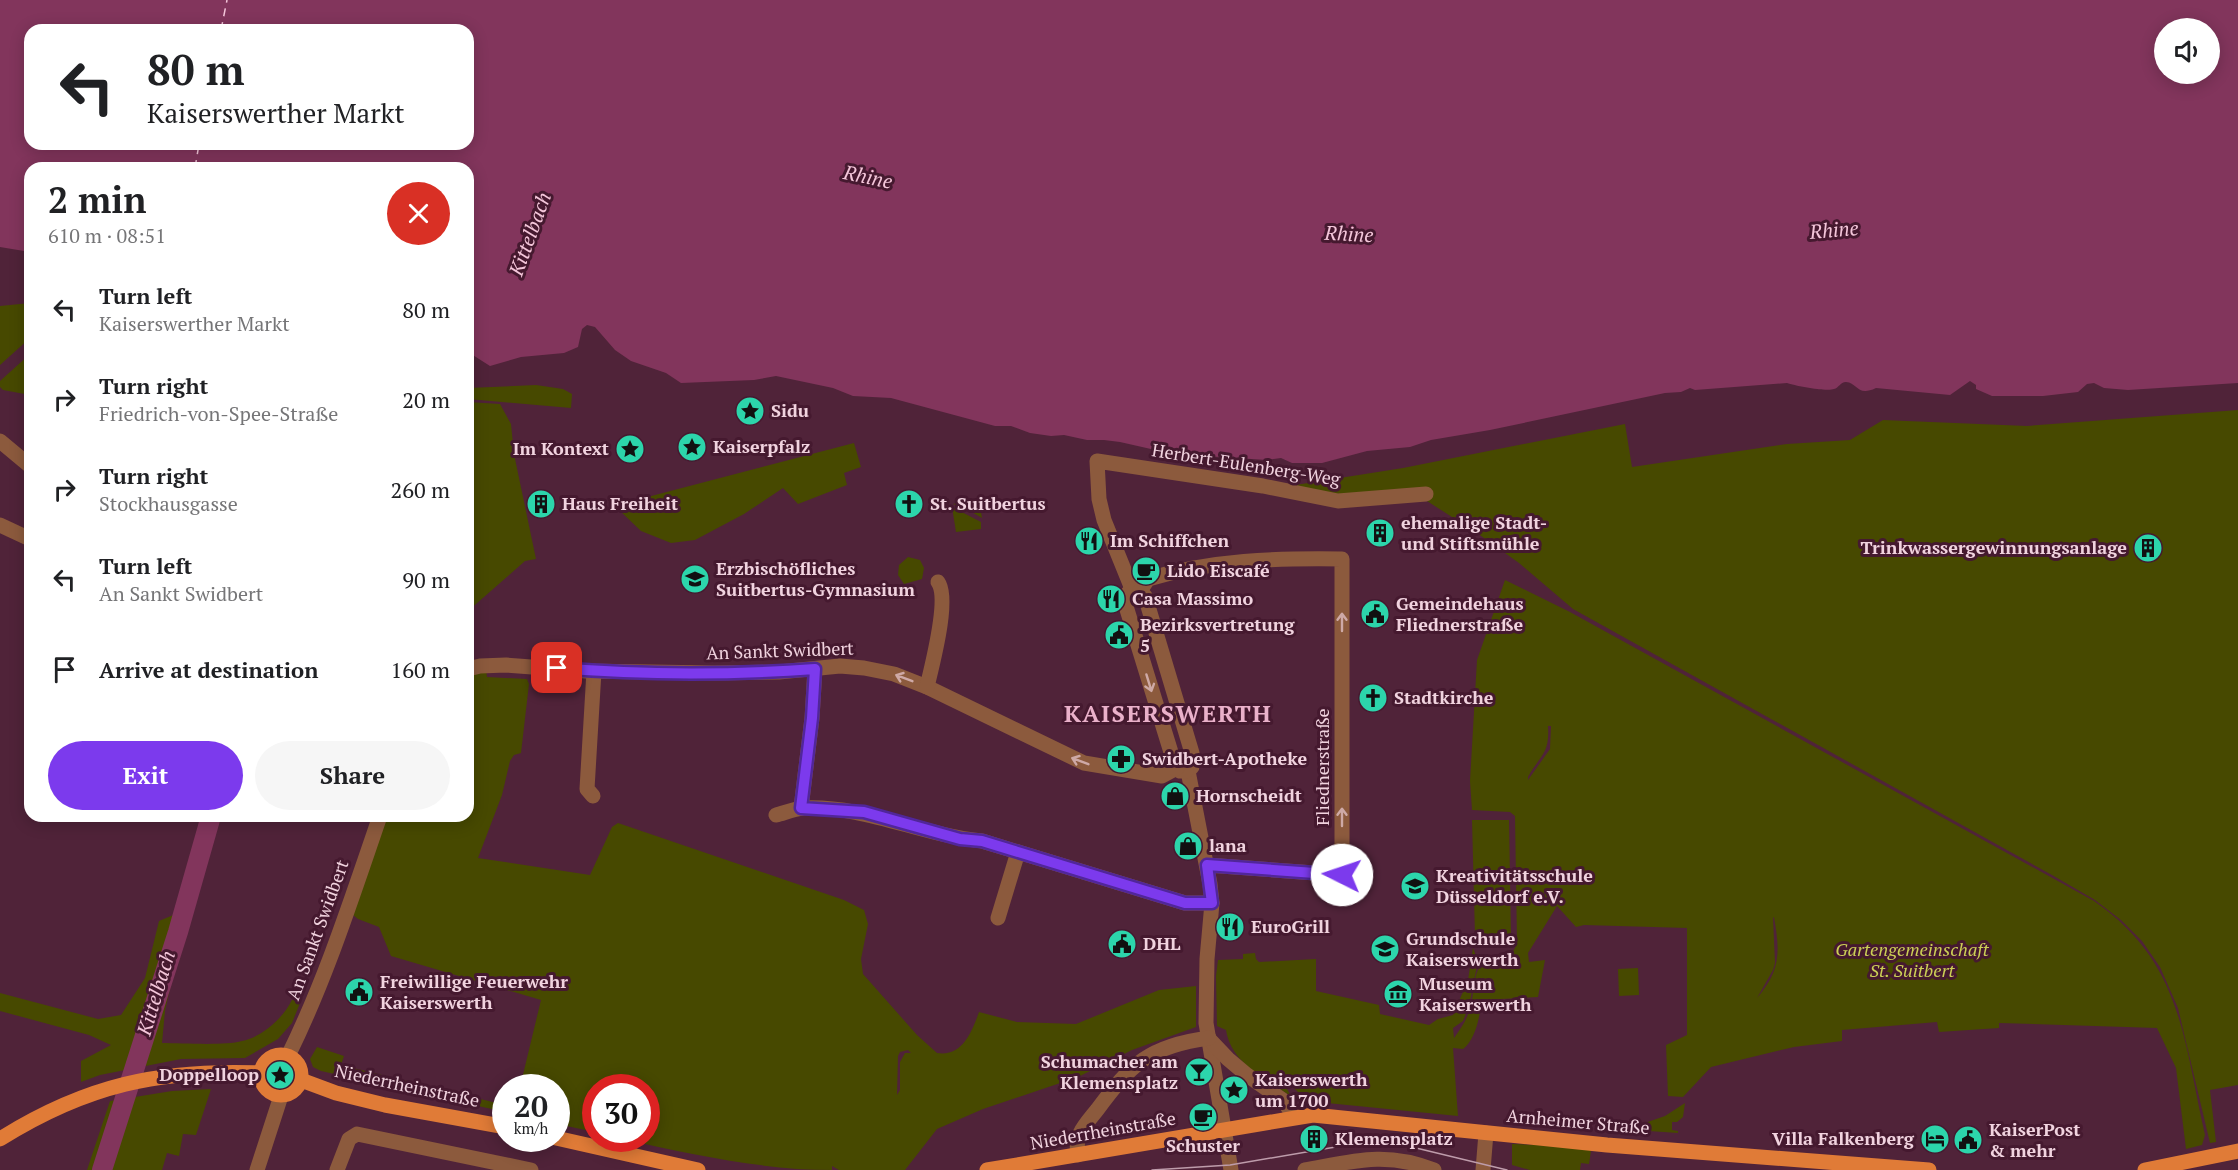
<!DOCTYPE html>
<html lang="en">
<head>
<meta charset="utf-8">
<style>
	:root { --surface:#fff; --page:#f6f6f6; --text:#202124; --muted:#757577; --accent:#7c3aed }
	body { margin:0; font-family:"PT Serif",serif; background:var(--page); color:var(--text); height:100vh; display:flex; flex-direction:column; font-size:22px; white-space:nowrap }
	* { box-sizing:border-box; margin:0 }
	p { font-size:20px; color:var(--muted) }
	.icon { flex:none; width:33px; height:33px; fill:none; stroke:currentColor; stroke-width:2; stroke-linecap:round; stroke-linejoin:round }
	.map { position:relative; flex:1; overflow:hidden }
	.details { position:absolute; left:24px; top:162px; width:450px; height:660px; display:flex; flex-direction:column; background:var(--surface); border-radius:18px; box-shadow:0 3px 15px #0003 }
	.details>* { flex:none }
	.top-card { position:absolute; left:24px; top:24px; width:450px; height:126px; border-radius:18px; box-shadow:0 3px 15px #0003; background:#fff; color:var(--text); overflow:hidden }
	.buttons { position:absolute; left:2154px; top:18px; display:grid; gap:12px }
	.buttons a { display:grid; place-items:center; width:66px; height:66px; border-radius:50%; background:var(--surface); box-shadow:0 3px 15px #0003; font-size:30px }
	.speed { position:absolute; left:492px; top:1074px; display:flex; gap:12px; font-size:30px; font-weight:700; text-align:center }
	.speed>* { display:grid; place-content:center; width:78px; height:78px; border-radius:50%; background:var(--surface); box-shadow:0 3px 15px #0003; line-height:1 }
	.speed small { font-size:15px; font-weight:400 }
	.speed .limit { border:9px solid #d22; background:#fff; color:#111 }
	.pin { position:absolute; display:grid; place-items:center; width:51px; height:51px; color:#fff; margin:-26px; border-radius:12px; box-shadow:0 3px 9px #0006 }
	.me { position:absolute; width:66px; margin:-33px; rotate:274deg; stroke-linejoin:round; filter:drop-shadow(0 0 4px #0008) }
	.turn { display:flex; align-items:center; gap:21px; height:126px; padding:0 24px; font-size:27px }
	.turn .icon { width:78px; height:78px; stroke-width:2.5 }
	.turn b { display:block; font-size:42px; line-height:51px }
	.round { display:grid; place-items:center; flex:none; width:63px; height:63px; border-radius:32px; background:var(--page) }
	.summary { display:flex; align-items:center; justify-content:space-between; height:102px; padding:0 24px }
	h1 { font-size:36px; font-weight:800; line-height:45px }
	.action { display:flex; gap:12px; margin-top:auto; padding:12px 24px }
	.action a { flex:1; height:69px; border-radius:36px; background:var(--accent); color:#fff; font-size:24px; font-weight:800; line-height:69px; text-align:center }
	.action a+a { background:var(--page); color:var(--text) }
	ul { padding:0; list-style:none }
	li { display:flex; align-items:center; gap:18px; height:90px; padding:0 24px }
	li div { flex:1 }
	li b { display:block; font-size:22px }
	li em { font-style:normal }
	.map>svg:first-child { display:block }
</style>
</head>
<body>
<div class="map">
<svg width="2238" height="1170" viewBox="0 0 2238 1170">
	<rect width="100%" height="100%" fill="#502339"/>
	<!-- green -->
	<g fill="#474900" fill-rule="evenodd">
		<polygon points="30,303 30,338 0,365 0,306"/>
		<polygon points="30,354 30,395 3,390 0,387 0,381"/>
		<polygon points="536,385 563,389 572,394 571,408 468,399 468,388"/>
		<polygon points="468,402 500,404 511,424 514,454 536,559 525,561 468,611"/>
		<polygon points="2238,410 2238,1085 2210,1090 2216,1142 2210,1143 2178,1008 2160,967 2142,941 2121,920 2095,900 2052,875 1573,609 1519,563 1477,533 1416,494 1340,498 1289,486 1403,468 1625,424 1632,467 1787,444 1850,440 1883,420 2027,426"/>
		<polygon points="854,443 861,467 844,473 847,485 798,504 783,488 744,514 695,540 671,543 641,531 619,510 636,500"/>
		<polygon points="974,500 979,501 982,518 963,507 953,504"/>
		<polygon points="952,507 981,522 981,529 956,532"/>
		<polygon points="908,557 920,560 924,568 922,579 904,584 898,575 899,565"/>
		<path d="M1505,580L1570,612L2094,901C2182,962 2183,1038 2205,1135L2202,1145L2186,1149L2176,1068L2157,1028L1999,1023V1028L1939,1032L1937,1022L1842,1030V1041L1794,1047L1711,1067L1683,1097L1668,1096L1666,1045L1687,1035V928L1584,925L1576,927L1557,906L1528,953L1529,962L1545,960L1538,997L1481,1000C1481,1014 1475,1041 1463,1049L1453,1048L1458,1116L1317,1102L1303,1097L1286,1080H1282L1291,1096C1266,1080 1231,1063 1226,1030L1217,1026L1216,976L1218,960L1243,959V954L1255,953L1256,959L1259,962L1316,959V991L1379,1005L1380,1014L1429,1025L1438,1019L1453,1015L1468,980L1473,948L1478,961L1469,1006L1463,1021L1453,1028L1454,1038C1461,1028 1467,1020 1470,1008C1475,992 1472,977 1482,962C1497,956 1513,961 1517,942L1515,816L1510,812L1472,810L1470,781L1477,660ZM1548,726H1551L1550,749L1528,780V777C1540,755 1550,754 1548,726ZM1774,917C1780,951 1781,970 1757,998L1773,970L1775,963L1773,918Z"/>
		<path d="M486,669L487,677L527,679L529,684L521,753L514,755L510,761L502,795L478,858L590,875L612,827L618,823L844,900L864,910L868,924L861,959L863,974L917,1035L937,1053C963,1057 972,1031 979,1012L1017,1022L1076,1024L1159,990L1196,986V1027L1132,1050L1078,1077L983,1109L937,1129L905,1170H839L832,1166V1170C761,1170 691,1154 622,1139L646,1138V1088H596L595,1132L557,1124L556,1088L520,1087L541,1000L391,956L379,927L358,919L353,915L387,816H468V675ZM908,1050L911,1053H905L900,1062V1090L897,1095L898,1056L900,1052Z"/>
		<polygon points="1472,820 1509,820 1511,936 1475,936"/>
		<path d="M178,913L180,944L165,1011L162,1043C182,1043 224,1046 242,1041C262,1037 283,1018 292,1000L302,998L292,1023L278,1039L245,1058L181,1059L100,1075L81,1082V1061L111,1045L89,1035L0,1011V993L98,1019L121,1015L145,978L159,921Z"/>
		<polygon points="1638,968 1639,995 1619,996 1618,969"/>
		<polygon points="317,1047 344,1056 341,1065 505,1105 505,1112 321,1071 313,1067 310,1059"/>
		<circle cx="281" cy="1075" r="14"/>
		<polygon points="211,1089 196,1135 183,1134 179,1156 167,1153 162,1170 87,1170 110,1101 172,1091"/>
		<polygon points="1685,1103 1683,1117 1677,1122 1672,1122 1672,1130 1678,1131 1678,1133 1634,1130 1636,1126 1665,1116"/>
		<polygon points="1512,1144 1588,1147 1591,1151 1589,1164 1581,1163 1580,1170 1530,1170 1512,1165"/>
	</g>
	<!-- water -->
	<path fill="#82355c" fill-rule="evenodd" d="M0,0H2238V383L2128,390L2104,388L2094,383L2087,384L2078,392L2043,396H1992L1976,389V385L1970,381L1950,395L1876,388C1857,397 1858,383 1846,382C1840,382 1839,388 1834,389C1827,392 1796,386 1787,383L1695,390L1690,388L1681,392L1665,393L1490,430L1431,440L1410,447L1367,451L1322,463H1292L1281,458L1267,460L1173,454L1120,442L1104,440H1087L1064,435L1051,436L1030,433L1011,426H995L891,398L853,396L833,388L776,376L754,380L681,383L666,373L631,361L615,350L595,327L587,325L582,329L578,347L564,353L521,357L490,366L468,352V168H30V252L0,247ZM2164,28H2210V74H2164ZM30,30H468V144H30Z"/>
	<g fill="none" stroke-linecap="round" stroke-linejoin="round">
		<!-- river -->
		<polyline stroke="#82355c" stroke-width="20" points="102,1170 178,932 211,816"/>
		<!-- ferry -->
		<g stroke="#f4c6da" stroke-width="1.5" stroke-dasharray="8 6" stroke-linecap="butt">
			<polyline points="221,30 227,0"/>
			<polyline points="195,168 199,144"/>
		</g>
		<!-- minor -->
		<g stroke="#8c5a3d" stroke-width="15">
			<polyline points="0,441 30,466"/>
			<polyline points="0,525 30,539"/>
			<polyline points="1132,589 1140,591 1145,596 1192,753 1192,767 1188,771 1210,884 1212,903 1207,959 1206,1023 1231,1170"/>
			<polyline points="1132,589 1104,520 1099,499 1097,461 1263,486 1338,501 1426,494"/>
			<polyline points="1132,589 1126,595 1125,603 1174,762 1180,771 1186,771"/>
			<path d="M1140,591L1148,579C1211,560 1276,558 1342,559V875L1207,865"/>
			<polyline points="468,669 480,666 506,665 586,671 714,673 779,672 840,666 864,668 894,674 927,687 1084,763 1162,776 1177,768"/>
			<path d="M927,687C932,665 950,599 938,582"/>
			<polyline points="593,796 587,789 594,671"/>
			<polyline points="801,808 812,718 815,669"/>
			<path d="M776,815C784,813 794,809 803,808C865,805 921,835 982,841L1185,903H1212"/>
			<polyline points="998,918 1018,852"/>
			<polyline points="1209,1039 1228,1059 1247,1075 1284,1101 1294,1117"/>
			<path d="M288,1056C326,979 352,897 380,816"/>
			<path d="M1078,1155C1074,1135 1085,1125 1097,1110C1131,1064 1149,1046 1209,1038"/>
			<polyline points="257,1170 281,1096"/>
			<polyline points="337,1170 349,1139 357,1134 531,1170"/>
			<path d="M1305,1170C1354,1161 1386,1151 1434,1170"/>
			<polyline points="1483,1170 1486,1133"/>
		</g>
		<!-- major -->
		<g stroke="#e07b37" stroke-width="15">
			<circle cx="281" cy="1075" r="20"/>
			<polyline points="301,1080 336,1093 385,1105 506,1127"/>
			<polyline points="556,1138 698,1170"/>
			<path d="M0,1139C86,1085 160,1069 261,1073"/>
			<polyline points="987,1170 1313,1115 1607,1145 1929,1170"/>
			<polyline points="2145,1170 2238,1151"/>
		</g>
		<!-- tram -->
		<polyline stroke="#be9cab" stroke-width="1.5" points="1152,1170 1230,1165 1353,1144 1374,1142 1412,1147 1507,1170"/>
	</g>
	<!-- one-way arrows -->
	<defs><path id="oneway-shaft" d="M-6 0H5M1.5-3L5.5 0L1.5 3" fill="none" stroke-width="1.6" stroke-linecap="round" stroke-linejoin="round" transform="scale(1.5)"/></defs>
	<g stroke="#cea9a6">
		<use href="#oneway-shaft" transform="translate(1342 622) rotate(-90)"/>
		<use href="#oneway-shaft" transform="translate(904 678) rotate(-159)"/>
		<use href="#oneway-shaft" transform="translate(1149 683) rotate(73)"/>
		<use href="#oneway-shaft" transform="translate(1080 761) rotate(-159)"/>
		<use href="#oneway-shaft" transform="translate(1342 817) rotate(-90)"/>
	</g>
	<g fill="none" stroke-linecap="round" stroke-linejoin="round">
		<!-- route casing -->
		<g stroke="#51269a" stroke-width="15">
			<path id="route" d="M557,668C642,675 730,675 815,669L812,718L801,808L864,812L960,839L982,841L1185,903H1212L1207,865L1342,875"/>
		</g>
		<!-- route -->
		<use href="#route" stroke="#7c3aed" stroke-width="10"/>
	</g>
	<!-- icons -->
	<defs>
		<g id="sight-disc" transform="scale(1.5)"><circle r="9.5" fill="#2cd5ab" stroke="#45192f"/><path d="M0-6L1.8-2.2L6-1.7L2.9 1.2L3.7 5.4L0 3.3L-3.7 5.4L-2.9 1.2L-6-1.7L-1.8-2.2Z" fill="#111"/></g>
		<g id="building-disc" transform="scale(1.5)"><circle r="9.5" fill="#2cd5ab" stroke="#45192f"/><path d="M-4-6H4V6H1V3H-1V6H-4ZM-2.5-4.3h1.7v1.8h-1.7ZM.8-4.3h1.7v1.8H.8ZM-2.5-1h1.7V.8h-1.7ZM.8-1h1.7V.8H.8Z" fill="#111"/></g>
		<g id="church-disc" transform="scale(1.5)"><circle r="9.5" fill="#2cd5ab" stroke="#45192f"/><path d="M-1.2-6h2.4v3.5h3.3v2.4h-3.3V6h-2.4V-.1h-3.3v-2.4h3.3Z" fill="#111"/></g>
		<g id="restaurant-disc" transform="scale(1.5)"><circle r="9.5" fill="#2cd5ab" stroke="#45192f"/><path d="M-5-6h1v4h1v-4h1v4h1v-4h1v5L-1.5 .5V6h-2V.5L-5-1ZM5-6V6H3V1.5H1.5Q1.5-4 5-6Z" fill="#111"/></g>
		<g id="cafe-disc" transform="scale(1.5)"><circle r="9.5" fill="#2cd5ab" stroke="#45192f"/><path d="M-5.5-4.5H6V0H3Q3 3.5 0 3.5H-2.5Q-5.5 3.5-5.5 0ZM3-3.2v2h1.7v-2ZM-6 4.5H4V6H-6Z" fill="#111"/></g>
		<g id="school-disc" transform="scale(1.5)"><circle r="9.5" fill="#2cd5ab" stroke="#45192f"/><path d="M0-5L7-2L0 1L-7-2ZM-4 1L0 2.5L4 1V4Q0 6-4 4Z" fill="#111"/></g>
		<g id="civic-disc" transform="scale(1.5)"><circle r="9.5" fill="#2cd5ab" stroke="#45192f"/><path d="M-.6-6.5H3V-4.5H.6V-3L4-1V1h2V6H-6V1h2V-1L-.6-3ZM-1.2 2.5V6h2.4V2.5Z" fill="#111"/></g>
		<g id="pharmacy-disc" transform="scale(1.5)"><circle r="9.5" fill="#2cd5ab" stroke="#45192f"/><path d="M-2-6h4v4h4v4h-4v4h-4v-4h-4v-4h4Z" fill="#111"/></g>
		<g id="shop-disc" transform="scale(1.5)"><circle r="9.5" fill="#2cd5ab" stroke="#45192f"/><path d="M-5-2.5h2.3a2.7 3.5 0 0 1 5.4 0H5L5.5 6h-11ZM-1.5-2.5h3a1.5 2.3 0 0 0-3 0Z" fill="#111"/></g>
		<g id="museum-disc" transform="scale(1.5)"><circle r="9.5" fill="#2cd5ab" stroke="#45192f"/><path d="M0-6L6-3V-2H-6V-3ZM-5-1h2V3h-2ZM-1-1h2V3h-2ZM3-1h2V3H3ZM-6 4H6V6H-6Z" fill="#111"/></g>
		<g id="bar-disc" transform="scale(1.5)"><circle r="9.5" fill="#2cd5ab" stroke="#45192f"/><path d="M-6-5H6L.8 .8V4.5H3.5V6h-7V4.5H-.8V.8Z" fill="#111"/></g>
		<g id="hotel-disc" transform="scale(1.5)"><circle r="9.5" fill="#2cd5ab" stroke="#45192f"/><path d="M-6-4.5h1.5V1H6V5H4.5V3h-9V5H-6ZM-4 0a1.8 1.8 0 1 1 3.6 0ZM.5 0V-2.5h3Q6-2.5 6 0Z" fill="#111"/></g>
	</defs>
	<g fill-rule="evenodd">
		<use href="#sight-disc" x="750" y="411"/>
		<use href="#sight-disc" x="692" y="447"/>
		<use href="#sight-disc" x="630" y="449"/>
		<use href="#building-disc" x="541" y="504"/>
		<use href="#church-disc" x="909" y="504"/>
		<use href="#building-disc" x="1380" y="533"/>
		<use href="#restaurant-disc" x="1089" y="541"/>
		<use href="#building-disc" x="2148" y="548"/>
		<use href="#cafe-disc" x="1146" y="571"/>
		<use href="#school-disc" x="695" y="579"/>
		<use href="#restaurant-disc" x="1111" y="599"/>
		<use href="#civic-disc" x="1375" y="614"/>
		<use href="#civic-disc" x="1119" y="635"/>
		<use href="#church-disc" x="1373" y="698"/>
		<use href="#pharmacy-disc" x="1121" y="759"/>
		<use href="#shop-disc" x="1175" y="796"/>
		<use href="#shop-disc" x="1188" y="846"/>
		<use href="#school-disc" x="1415" y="886"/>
		<use href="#restaurant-disc" x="1230" y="927"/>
		<use href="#civic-disc" x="1122" y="944"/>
		<use href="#school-disc" x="1385" y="949"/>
		<use href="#civic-disc" x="359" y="992"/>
		<use href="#museum-disc" x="1398" y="994"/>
		<use href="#bar-disc" x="1199" y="1072"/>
		<use href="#sight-disc" x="280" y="1075"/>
		<use href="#sight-disc" x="1234" y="1090"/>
		<use href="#cafe-disc" x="1203" y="1117"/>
		<use href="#building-disc" x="1314" y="1139"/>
		<use href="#hotel-disc" x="1935" y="1139"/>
		<use href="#civic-disc" x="1968" y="1140"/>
	</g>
	<g text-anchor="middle" stroke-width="6" stroke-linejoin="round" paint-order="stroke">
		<!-- poi labels -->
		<g font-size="18" font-weight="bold" fill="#f1d3df" stroke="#45192f" text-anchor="start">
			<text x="771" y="417">Sidu</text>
			<text x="713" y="453">Kaiserpfalz</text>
			<text x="609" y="455" text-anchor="end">Im Kontext</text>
			<text x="562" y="510">Haus Freiheit</text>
			<text x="930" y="510">St. Suitbertus</text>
			<text x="1401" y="529">ehemalige Stadt-<tspan x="1401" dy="21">und Stiftsmühle</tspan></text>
			<text x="1110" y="547">Im Schiffchen</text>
			<text x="2127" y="554" text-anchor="end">Trinkwassergewinnungsanlage</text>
			<text x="716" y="575">Erzbischöfliches<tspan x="716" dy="21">Suitbertus-Gymnasium</tspan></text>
			<text x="1167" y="577">Lido Eiscafé</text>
			<text x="1132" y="605">Casa Massimo</text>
			<text x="1396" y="610">Gemeindehaus<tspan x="1396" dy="21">Fliednerstraße</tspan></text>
			<text x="1140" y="631">Bezirksvertretung<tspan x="1140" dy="21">5</tspan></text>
			<text x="1394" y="704">Stadtkirche</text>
			<text x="1142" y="765">Swidbert-Apotheke</text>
			<text x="1196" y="802">Hornscheidt</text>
			<text x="1209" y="852">lana</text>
			<text x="1436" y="882">Kreativitätsschule<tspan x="1436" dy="21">Düsseldorf e.V.</tspan></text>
			<text x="1251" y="933">EuroGrill</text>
			<text x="1406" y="945">Grundschule<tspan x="1406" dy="21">Kaiserswerth</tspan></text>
			<text x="1143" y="950">DHL</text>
			<text x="380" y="988">Freiwillige Feuerwehr<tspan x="380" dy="21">Kaiserswerth</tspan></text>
			<text x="1419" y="990">Museum<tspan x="1419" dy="21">Kaiserswerth</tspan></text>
			<text x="1178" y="1068" text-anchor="end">Schumacher am<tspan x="1178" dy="21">Klemensplatz</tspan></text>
			<text x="259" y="1081" text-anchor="end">Doppelloop</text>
			<text x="1255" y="1086">Kaiserswerth<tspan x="1255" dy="21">um 1700</tspan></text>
			<text x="1989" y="1136">KaiserPost<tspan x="1989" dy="21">&amp; mehr</tspan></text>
			<text x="1335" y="1145">Klemensplatz</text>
			<text x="1914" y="1145" text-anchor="end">Villa Falkenberg</text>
			<text x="1203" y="1152" text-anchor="middle">Schuster</text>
		</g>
		<!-- street labels -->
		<g font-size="18" fill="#f1d3df" stroke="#45192f">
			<text transform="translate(1246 465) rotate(9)" y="6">Herbert-Eulenberg-Weg</text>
			<text transform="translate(780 651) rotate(-2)" y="6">An Sankt Swidbert</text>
			<text transform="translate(1323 767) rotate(-90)" y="6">Fliednerstraße</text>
			<text transform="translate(318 930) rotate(-70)" y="6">An Sankt Swidbert</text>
			<text transform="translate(407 1086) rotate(12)" y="6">Niederrheinstraße</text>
			<text transform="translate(1578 1122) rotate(5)" y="6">Arnheimer Straße</text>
			<text transform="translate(1103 1131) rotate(-10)" y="6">Niederrheinstraße</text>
		</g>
		<!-- park labels -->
		<g font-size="18" font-style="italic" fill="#ccd056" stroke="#45192f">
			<text x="1912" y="956">Gartengemeinschaft<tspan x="1912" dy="21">St. Suitbert</tspan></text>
		</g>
		<!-- water labels -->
		<g font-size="20" font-style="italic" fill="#f4c6da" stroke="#45192f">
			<text transform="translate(868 177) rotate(12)" y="7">Rhine</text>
			<text transform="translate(1834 230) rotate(-5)" y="7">Rhine</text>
			<text transform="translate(530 234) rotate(-70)" y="7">Kittelbach</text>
			<text transform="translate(1349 234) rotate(3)" y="7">Rhine</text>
			<text transform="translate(156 993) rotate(-73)" y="7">Kittelbach</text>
		</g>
		<!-- district labels -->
		<g font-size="24" font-weight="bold" letter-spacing="1.5" fill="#eab1ca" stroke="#45192f">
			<text x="1168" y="722">KAISERSWERTH</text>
		</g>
	</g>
</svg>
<div class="buttons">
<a><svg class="icon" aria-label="sound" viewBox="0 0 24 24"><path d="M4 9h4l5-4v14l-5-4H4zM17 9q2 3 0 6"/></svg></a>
</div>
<div class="speed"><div>20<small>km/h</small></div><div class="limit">30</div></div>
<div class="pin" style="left:557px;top:668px;background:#d93025"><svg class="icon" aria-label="arrive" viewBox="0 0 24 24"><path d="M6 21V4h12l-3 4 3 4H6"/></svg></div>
<svg class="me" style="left:1342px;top:875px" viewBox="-20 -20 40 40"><circle r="19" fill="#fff"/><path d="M0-13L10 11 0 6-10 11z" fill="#7c3aed"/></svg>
<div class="top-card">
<div class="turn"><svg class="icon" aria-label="left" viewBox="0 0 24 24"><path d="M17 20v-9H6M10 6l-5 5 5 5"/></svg><div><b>80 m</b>Kaiserswerther Markt</div></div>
</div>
<section class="details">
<div class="summary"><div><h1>2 min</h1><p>610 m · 08:51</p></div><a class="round" style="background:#d93025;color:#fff"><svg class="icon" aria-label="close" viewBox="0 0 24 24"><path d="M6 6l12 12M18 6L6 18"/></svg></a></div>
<ul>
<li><svg class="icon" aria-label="left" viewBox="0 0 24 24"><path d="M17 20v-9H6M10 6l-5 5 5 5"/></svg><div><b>Turn left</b><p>Kaiserswerther Markt</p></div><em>80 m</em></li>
<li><svg class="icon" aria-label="right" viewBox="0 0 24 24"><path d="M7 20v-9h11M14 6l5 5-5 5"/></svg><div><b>Turn right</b><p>Friedrich-von-Spee-Straße</p></div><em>20 m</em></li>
<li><svg class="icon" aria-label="right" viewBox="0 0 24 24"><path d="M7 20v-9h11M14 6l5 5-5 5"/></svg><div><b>Turn right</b><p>Stockhausgasse</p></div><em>260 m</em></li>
<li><svg class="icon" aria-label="left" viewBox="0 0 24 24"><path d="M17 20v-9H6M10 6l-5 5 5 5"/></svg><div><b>Turn left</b><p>An Sankt Swidbert</p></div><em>90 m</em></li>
<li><svg class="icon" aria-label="arrive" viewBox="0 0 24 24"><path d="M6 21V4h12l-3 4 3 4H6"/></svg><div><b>Arrive at destination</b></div><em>160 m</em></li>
</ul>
<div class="action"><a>Exit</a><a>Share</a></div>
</section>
</div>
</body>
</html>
